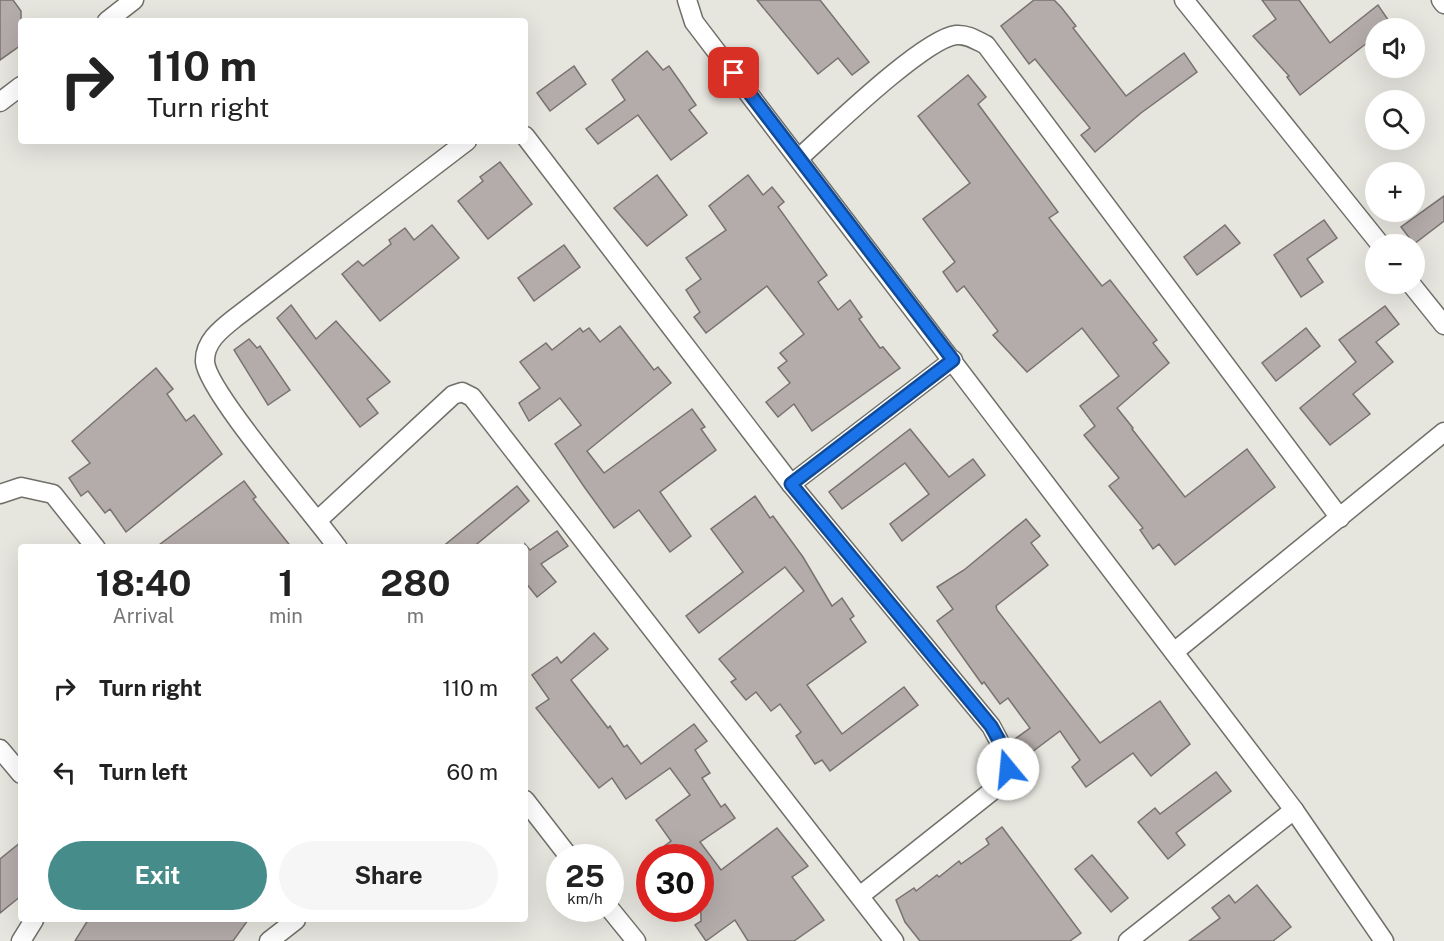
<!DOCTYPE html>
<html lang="en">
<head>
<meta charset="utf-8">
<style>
	:root { --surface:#fff; --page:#f6f6f6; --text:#222; --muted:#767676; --accent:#458c8b }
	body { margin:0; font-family:"Public Sans",sans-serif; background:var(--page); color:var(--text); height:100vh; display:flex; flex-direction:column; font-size:22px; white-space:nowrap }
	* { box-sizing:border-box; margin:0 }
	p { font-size:20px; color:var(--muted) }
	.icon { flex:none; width:33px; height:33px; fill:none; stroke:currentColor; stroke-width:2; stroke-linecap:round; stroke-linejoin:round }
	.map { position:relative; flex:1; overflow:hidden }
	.drawer { position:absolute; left:18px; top:544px; width:510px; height:378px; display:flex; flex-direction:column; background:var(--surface); border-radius:6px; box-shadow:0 6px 24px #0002 }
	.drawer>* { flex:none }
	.guide { position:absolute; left:18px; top:18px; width:510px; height:126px; border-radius:6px; box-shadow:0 6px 24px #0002; background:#fff; color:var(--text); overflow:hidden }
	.buttons { position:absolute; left:1365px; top:18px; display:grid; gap:12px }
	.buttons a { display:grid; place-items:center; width:60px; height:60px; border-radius:50%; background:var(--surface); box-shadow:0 6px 24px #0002; font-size:30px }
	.speed { position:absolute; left:546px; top:844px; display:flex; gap:12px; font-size:30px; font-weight:700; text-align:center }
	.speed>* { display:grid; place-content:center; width:78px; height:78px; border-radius:50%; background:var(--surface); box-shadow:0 6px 24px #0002; line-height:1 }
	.speed small { font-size:15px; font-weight:400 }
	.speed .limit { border:9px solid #d22; background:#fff; color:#111 }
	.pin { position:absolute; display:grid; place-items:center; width:51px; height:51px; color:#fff; margin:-26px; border-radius:12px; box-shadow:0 3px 9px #0006 }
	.me { position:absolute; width:66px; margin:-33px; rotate:343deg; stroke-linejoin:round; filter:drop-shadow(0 0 4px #0008) }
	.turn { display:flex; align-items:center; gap:21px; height:126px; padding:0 30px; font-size:27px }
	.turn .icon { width:78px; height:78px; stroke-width:2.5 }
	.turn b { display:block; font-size:42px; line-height:51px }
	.eta { display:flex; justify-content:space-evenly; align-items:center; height:102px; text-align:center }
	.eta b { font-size:36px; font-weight:700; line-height:42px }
	.cta { display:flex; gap:12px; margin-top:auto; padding:12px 30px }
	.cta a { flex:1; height:69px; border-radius:36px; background:var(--accent); color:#fff; font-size:24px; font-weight:700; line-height:69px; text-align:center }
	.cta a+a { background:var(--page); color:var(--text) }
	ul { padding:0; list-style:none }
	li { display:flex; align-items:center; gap:18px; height:84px; padding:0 30px }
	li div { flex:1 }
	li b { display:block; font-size:22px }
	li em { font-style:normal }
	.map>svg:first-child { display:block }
</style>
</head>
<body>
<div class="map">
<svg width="1444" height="941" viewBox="0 0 1444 941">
	<rect width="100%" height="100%" fill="#e6e5de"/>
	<!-- building -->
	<g fill="#b4acaa" stroke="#797270" stroke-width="1.5">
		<polygon points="0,0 13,0 21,11 21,45 0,60"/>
		<polygon points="757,0 820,0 869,62 852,75 838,58 818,74"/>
		<polygon points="1034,0 1054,0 1061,7 1076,26 1073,28 1126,96 1184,53 1197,72 1141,113 1095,152 1081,135 1090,128 1035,59 1029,64 1001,26"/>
		<polygon points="1262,0 1299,0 1330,43 1378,5 1391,24 1386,28 1376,28 1376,36 1300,95 1287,77 1289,76 1253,36 1276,19"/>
		<polygon points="647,51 663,70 669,66 681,83 696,105 689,110 707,133 671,160 638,115 598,144 586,129 625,100 612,80"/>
		<polygon points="574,66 586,84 550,111 537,93"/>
		<polygon points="968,75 986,97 978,104 1058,212 1049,218 1102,286 1110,280 1157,340 1153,343 1169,363 1117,408 1133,428 1132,429 1185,497 1247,449 1275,487 1175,565 1159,544 1153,549 1140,530 1143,528 1109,486 1119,478 1084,435 1095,426 1080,406 1119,376 1082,328 1027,372 993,335 998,331 964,286 957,292 943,272 955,262 923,219 970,183 918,116"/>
		<polygon points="500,162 532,204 488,239 458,201 483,181 480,177"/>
		<polygon points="657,175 687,215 647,246 614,208"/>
		<polygon points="748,175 763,195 772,187 784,202 778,207 827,275 818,282 838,310 850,300 862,317 859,319 880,348 883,347 900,368 812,431 794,404 778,417 766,402 790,383 778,368 787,361 780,353 804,334 767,286 706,333 694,317 700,312 686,290 701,279 686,258 726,230 709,206"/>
		<polygon points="1444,196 1444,221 1414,244 1401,227"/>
		<polygon points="1324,220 1337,238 1307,259 1323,282 1301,297 1274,255"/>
		<polygon points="432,225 459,258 380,321 342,274 358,261 363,266 391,244 389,240 405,228 414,240"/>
		<polygon points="1225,225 1240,243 1197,275 1184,257"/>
		<polygon points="564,245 580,267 534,301 518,278"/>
		<polygon points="291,305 316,339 336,321 390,382 367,399 378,413 360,427 277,318"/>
		<polygon points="1385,306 1399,324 1376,342 1393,362 1353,394 1370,414 1330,445 1300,408 1356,362 1339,340"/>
		<polygon points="620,326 654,370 658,367 671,383 587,451 604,473 692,409 705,427 701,429 716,450 660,492 691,536 670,552 639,510 614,528 585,488 555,444 581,425 560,398 529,421 519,403 540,388 520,362 546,343 552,350 580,328 583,332 589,328 600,342"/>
		<polygon points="1306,328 1320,346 1276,381 1262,363"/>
		<polygon points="249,339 257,348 260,346 290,390 268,405 234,350"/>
		<polygon points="156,368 173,389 167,394 186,421 194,415 222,454 126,532 110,509 105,513 88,491 81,496 69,478 90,463 72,441"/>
		<polygon points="910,429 949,477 973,459 985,475 902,541 890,524 929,494 905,463 842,509 829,492"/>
		<polygon points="244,481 256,497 253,499 292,548 155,548"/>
		<polygon points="517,486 529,501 472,548 441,548"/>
		<polygon points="755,496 770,518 773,516 803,557 832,606 842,598 854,616 850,619 866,642 807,685 842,734 904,687 918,705 830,771 822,760 815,764 796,736 801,732 780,704 771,711 756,692 746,700 731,682 736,679 719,659 804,591 785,567 699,633 686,616 743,572 711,529"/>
		<polygon points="1026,519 1040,536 1031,543 1048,565 996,606 997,610 1100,743 1160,701 1190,744 1151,776 1133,753 1086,787 1072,767 1080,760 1060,731 1028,755 1015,739 1030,728 1008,698 1000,704 984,682 982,684 937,621 953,609 937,587 964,570"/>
		<polygon points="557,531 568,546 541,564 556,582 537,597 525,582 525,544 530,550"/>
		<polygon points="594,633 608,649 571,680 608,728 610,726 624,747 627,745 641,764 694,724 707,741 695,750 710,773 702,778 721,807 725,804 735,818 700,842 721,870 777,828 808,866 792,877 824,920 794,941 748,941 735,920 706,941 695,925 701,921 700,858 648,858 671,841 656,820 690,795 670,768 626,799 612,778 599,788 536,708 549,699 532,675 557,657 561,663"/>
		<polygon points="1216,772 1231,791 1176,833 1185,845 1168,859 1138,822 1155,808 1160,814"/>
		<polygon points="1002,827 1081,933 1070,941 920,941 905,922 896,900 914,888 916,891 937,875 939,877 959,861 961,864 989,844 986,839"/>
		<polygon points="21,842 21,896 0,913 0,859"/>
		<polygon points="1092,855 1128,898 1111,912 1075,869"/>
		<polygon points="1257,885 1291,927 1273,941 1189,941 1220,918 1212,908 1229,895 1235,903"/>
		<polygon points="88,920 248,920 233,941 75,941"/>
	</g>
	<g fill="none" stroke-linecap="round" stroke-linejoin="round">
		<!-- minor casing -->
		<g stroke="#706f69" stroke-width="21">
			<g id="minor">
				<polyline points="687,0 694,22 1294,810"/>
				<polyline points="1184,0 1380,244"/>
				<polyline points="1441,0 1444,4"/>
				<polyline points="107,21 134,0"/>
				<polyline points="0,102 21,86"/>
				<path d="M525,136L791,484L991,726C1003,749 1012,759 1001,784L861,895"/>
				<path d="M799,158C827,133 923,39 956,35C967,34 976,40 986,45L1340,518"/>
				<polyline points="1411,284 1444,325"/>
				<polyline points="791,484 953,360"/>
				<polyline points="0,494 21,487 53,494 96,548"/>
				<polyline points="318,520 453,395 462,392 472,397 894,941"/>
				<path d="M338,548C314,514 208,393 205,362C204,342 221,329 235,318L467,141"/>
				<polyline points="1174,652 1444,432"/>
				<polyline points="0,749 21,774"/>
				<polyline points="525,800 570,858"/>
				<polyline points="610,909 636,941"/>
				<polyline points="21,941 34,920"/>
				<polyline points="269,941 296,920"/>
				<polyline points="1128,941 1294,810 1384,941"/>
			</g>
		</g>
		<!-- minor -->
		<use href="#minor" stroke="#fff" stroke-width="18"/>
	</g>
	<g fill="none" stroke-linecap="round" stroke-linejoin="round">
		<!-- route casing -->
		<g stroke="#114b97" stroke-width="15">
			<polyline id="route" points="734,73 953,360 791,484 991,726 1006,753 1008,769"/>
		</g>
		<!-- route -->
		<use href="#route" stroke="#1a73e8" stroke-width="10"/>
	</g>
</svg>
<div class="buttons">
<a><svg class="icon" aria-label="sound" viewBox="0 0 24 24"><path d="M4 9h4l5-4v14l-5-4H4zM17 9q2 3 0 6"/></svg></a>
<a><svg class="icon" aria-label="search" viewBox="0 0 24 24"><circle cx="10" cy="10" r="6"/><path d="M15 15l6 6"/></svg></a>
<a>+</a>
<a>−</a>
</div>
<div class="speed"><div>25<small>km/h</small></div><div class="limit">30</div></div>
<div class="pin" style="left:734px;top:73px;background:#d93025"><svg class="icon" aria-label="arrive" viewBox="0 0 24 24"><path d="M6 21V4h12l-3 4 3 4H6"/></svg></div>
<svg class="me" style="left:1008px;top:769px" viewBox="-20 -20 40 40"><circle r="19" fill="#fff"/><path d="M0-13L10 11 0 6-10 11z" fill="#1a73e8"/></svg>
<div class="guide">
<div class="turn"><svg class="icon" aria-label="right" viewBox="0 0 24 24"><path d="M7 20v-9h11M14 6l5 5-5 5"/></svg><div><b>110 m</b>Turn right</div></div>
</div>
<section class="drawer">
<div class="eta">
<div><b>18:40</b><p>Arrival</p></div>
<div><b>1</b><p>min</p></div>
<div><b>280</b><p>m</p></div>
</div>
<ul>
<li><svg class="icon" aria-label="right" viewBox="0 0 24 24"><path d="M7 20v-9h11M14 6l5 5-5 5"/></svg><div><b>Turn right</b></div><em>110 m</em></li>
<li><svg class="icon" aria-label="left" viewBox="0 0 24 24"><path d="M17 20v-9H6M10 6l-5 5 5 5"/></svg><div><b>Turn left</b></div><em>60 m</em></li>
</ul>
<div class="cta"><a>Exit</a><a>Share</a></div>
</section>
</div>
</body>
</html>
